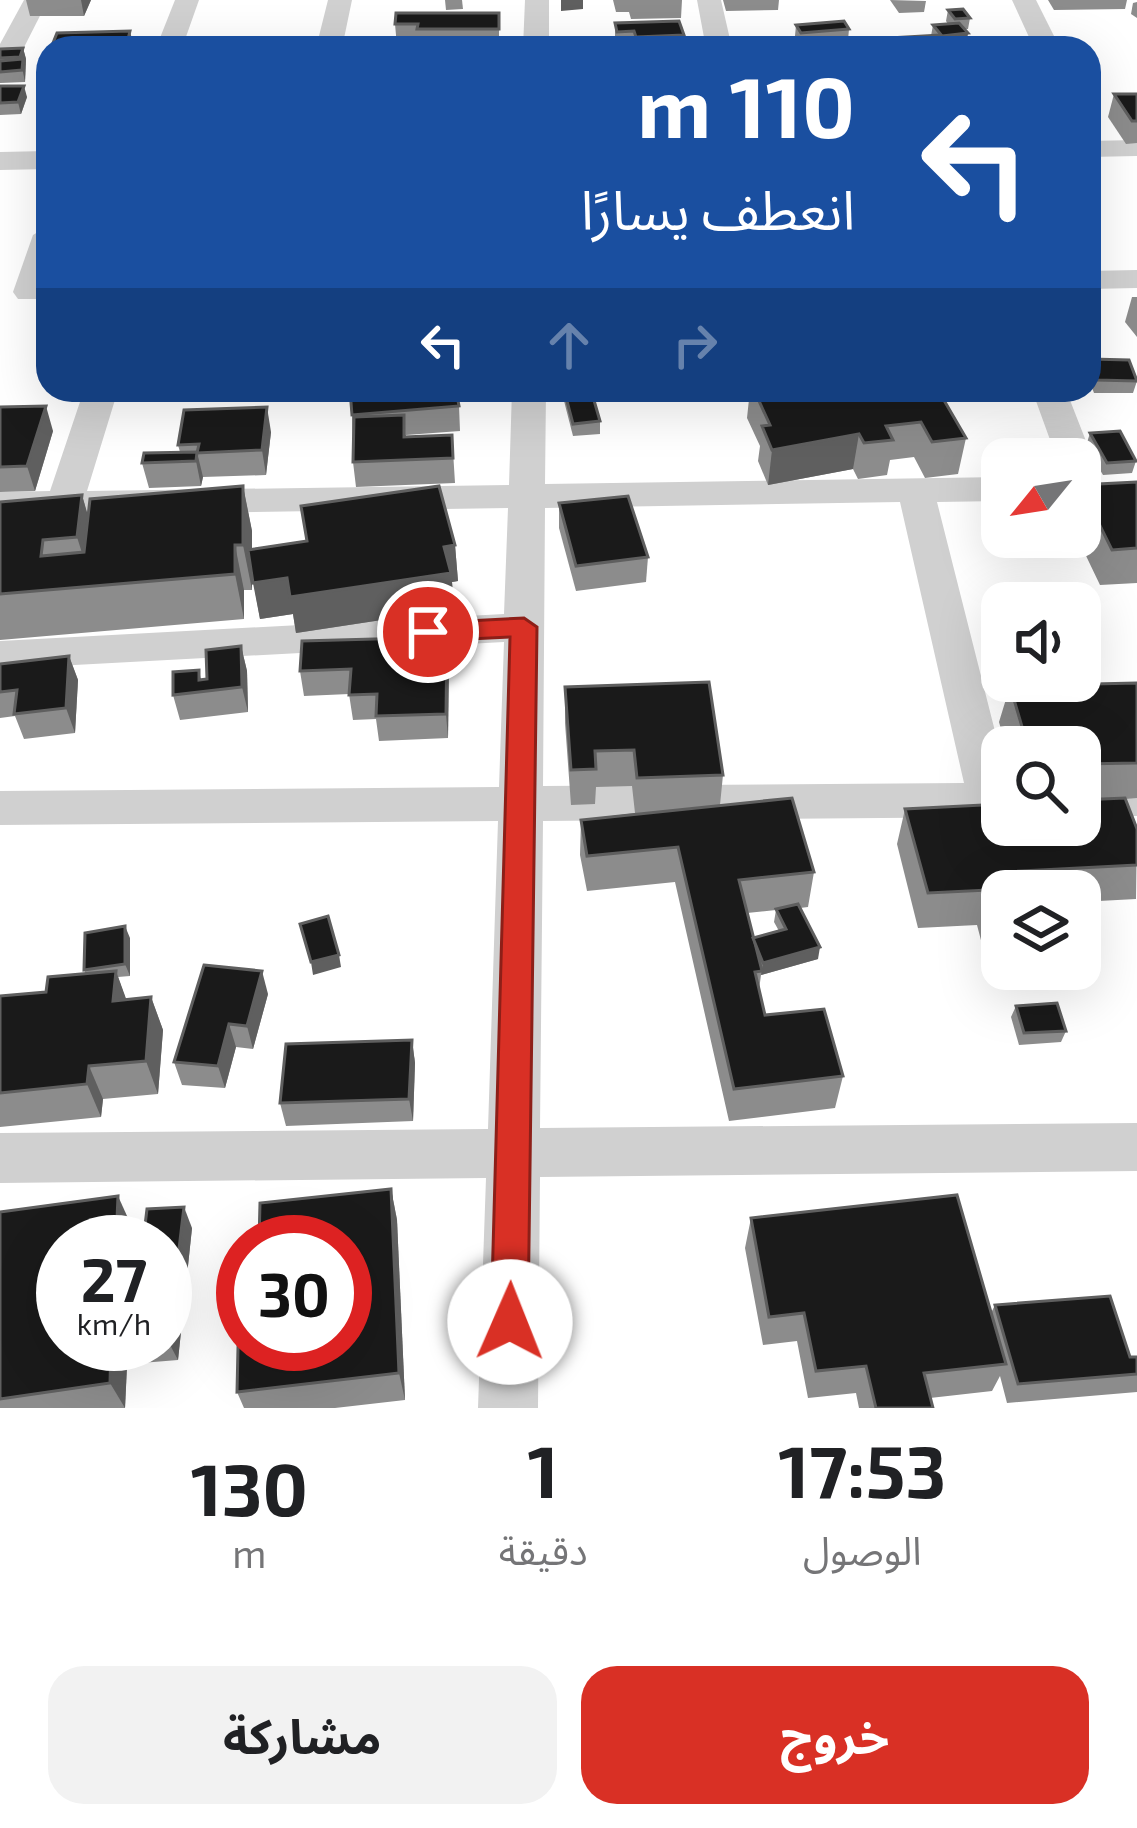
<!DOCTYPE html>
<html lang="ar">
<head>
<meta charset="utf-8">
<style>
	:root { --surface:#fff; --page:#f2f2f2; --text:#202124; --muted:#757577; --accent:#d93025 }
	body { margin:0; font-family:"Exo 2","Noto Sans Arabic",sans-serif; background:var(--page); color:var(--text); direction:rtl; height:100vh; display:flex; flex-direction:column; font-size:45px; white-space:nowrap }
	* { box-sizing:border-box; margin:0 }
	p { font-size:39px; color:var(--muted) }
	.icon { flex:none; width:66px; height:66px; fill:none; stroke:currentColor; stroke-width:2; stroke-linecap:round; stroke-linejoin:round }
	.map { position:relative; height:1408px; overflow:hidden; direction:ltr }
	.sheet { display:flex; flex-direction:column; background:var(--surface); flex:1 }
	.sheet>* { flex:none }
	.guide { position:absolute; left:36px; top:36px; width:1065px; height:366px; border-radius:36px; box-shadow:0 12px 48px #0002; direction:rtl; background:#1a4fa0; color:#fff; overflow:hidden }
	.needle { width:78px; rotate:240deg }
	.buttons { position:absolute; left:981px; top:438px; display:grid; gap:24px }
	.buttons a { display:grid; place-items:center; width:120px; height:120px; border-radius:24px; background:var(--surface); box-shadow:0 12px 48px #0002; font-size:60px }
	.speed { position:absolute; left:36px; top:1215px; display:flex; gap:24px; font-size:60px; font-weight:700; text-align:center }
	.speed>* { display:grid; place-content:center; width:156px; height:156px; border-radius:50%; background:var(--surface); box-shadow:0 12px 48px #0002; line-height:1 }
	.speed small { font-size:30px; font-weight:400 }
	.speed .limit { border:18px solid #d22; background:#fff; color:#111 }
	.pin { position:absolute; display:grid; place-items:center; width:102px; height:102px; color:#fff; margin:-51px; border:6px solid #fff; border-radius:50%; box-shadow:0 3px 12px #0007 }
	.me { position:absolute; width:132px; margin:-66px; rotate:1deg; stroke-linejoin:round; filter:drop-shadow(0 0 9px #0008) }
	.turn { display:flex; align-items:center; gap:42px; height:252px; padding:0 48px; font-size:54px }
	.turn .icon { width:156px; height:156px; stroke-width:2.5 }
	.turn b { display:block; font-size:84px; line-height:102px }
	.lanes { display:flex; align-items:center; height:114px; padding:0 48px; background:#0003; justify-content:center; gap:60px; direction:ltr }
	.lanes .off { opacity:.35 }
	.eta { display:flex; justify-content:space-evenly; align-items:center; height:204px; text-align:center }
	.eta b { font-size:72px; font-weight:700; line-height:84px }
	.cta { display:flex; gap:24px; margin-top:auto; padding:24px 48px }
	.cta a { flex:1; height:138px; border-radius:36px; background:var(--accent); color:#fff; font-size:48px; font-weight:700; line-height:138px; text-align:center }
	.cta a+a { background:var(--page); color:var(--text) }
	.map>svg:first-child { display:block }
</style>
</head>
<body>
<div class="map">
<svg width="1137" height="1408" viewBox="0 0 1137 1408">
	<rect width="100%" height="100%" fill="#fff"/>
	<g fill="none" stroke-linecap="round" stroke-linejoin="round">
		<!-- minor -->
		<g fill="#d0d0d0" fill-rule="evenodd">
			<polygon points="24,0 48,0 13,69 0,77 0,44"/>
			<polygon points="175,0 199,0 182,48 156,48"/>
			<polygon points="328,0 352,0 342,48 316,48"/>
			<polygon points="525,0 549,0 549,48 523,48"/>
			<polygon points="697,0 721,0 732,48 706,48"/>
			<polygon points="1012,0 1036,0 1060,48 1034,48"/>
			<polygon points="1137,140 1137,156 1089,157 1089,141"/>
			<polygon points="48,151 48,169 0,170 0,152"/>
			<polygon points="48,226 45,292 40,299 18,299 13,292 33,235"/>
			<polygon points="1137,270 1137,288 1089,289 1089,271"/>
			<path d="M84,390H118L87,491L509,485L512,390H546L545,484L1002,477V501L937,502L1002,759V817L543,821L540,1128L1137,1123V1171L540,1177L538,1408H478L486,1178L0,1183V1133L488,1129L498,821L0,825V791L499,787L504,642L0,669V641L504,614L508,508L0,516V492L50,491ZM900,502L964,783L543,786L545,508Z"/>
			<polygon points="1032,390 1066,390 1093,459 1088,467 1080,469 1080,459 1057,459"/>
			<rect x="1080" y="782" width="57" height="34"/>
		</g>
	</g>
	<!-- wall -->
	<g fill="#8c8c8c" fill-rule="evenodd">
		<polygon points="26,0 91,0 84,16 30,16"/>
		<polygon points="445,0 462,0 463,9 446,10"/>
		<polygon points="613,0 682,0 681,18 631,19 629,12 616,12"/>
		<polygon points="723,0 779,0 778,10 726,11"/>
		<polygon points="890,0 926,1 924,12 899,13"/>
		<polygon points="1048,0 1127,0 1125,9 1054,10"/>
		<polygon points="1137,2 1137,18 1131,14 1133,3"/>
		<polygon points="948,10 970,18 968,29 965,29 968,33 966,44 948,46 949,48 886,48 887,38 931,36 933,25 948,24 946,21"/>
		<polygon points="499,13 499,48 418,48 418,46 397,46 395,24"/>
		<polygon points="615,23 684,35 683,48 615,48"/>
		<polygon points="796,25 849,29 848,40 800,44 795,36"/>
		<polygon points="23,48 26,59 25,82 0,83 0,49"/>
		<polygon points="0,86 27,97 21,114 0,115"/>
		<polygon points="1114,94 1137,94 1137,143 1126,144 1108,117"/>
		<polygon points="1132,297 1137,297 1137,337 1125,322"/>
		<polygon points="1090,359 1137,381 1133,393 1094,393 1089,380"/>
		<polygon points="247,390 278,390 276,397 248,397"/>
		<polygon points="563,390 591,390 600,421 600,434 573,436 563,397"/>
		<polygon points="750,390 1009,390 1008,393 942,397 966,438 958,474 925,478 914,457 890,460 887,475 858,479 853,469 768,485 758,461 760,446 747,418"/>
		<polygon points="459,406 460,431 406,435 406,437 452,435 455,483 356,487 353,462 352,415"/>
		<polygon points="0,407 53,431 35,491 0,492"/>
		<polygon points="271,432 266,475 203,477 201,486 149,488 142,463 180,452 178,445"/>
		<polygon points="1090,433 1136,461 1132,473 1103,475 1086,446"/>
		<polygon points="1137,482 1137,583 1100,585 1077,537 1080,537 1080,485"/>
		<polygon points="243,486 252,531 252,549 455,545 458,581 452,582 454,609 296,633 293,614 260,619 252,574 252,590 244,590 244,619 0,640 0,502 82,495 88,517"/>
		<polygon points="559,503 648,557 646,582 576,591 559,528"/>
		<polygon points="447,637 449,662 448,738 379,741 376,719 353,720 349,694 304,696 300,671"/>
		<polygon points="241,646 247,671 248,712 180,720 173,695 199,670 201,680 207,679"/>
		<polygon points="69,656 78,680 75,733 24,739 15,716 0,718 0,664"/>
		<polygon points="1137,683 1137,798 1125,799 1137,829 1136,899 1080,902 1080,891 1002,891 1002,966 988,967 977,925 918,928 897,844 905,809 1080,799 1080,747 1006,747 999,722 1010,686"/>
		<path d="M565,687L723,775L720,805L814,872L808,907L800,908L818,959L761,975L759,990L765,1015L843,1076L835,1108L729,1121L675,882L587,891L580,855L581,820L635,813L632,786L596,787L595,804L571,805L565,723ZM776,910L774,922L779,931L753,938L747,913Z"/>
		<polygon points="130,938 130,976 118,977 126,1000 151,997 163,1030 158,1094 103,1099 101,1117 0,1127 0,996 46,992 86,974 84,970"/>
		<polygon points="268,994 253,1049 236,1047 225,1088 182,1085 174,1062"/>
		<polygon points="1016,1006 1066,1031 1061,1042 1019,1045 1011,1017"/>
		<polygon points="412,1040 415,1063 413,1121 286,1126 280,1103"/>
		<polygon points="391,1189 397,1220 405,1400 335,1408 244,1408 237,1392 243,1344"/>
		<polygon points="0,1212 132,1227 132,1242 63,1242 63,1344 128,1344 125,1408 0,1408"/>
		<polygon points="751,1218 991,1313 995,1305 1130,1357 1137,1357 1137,1392 1007,1403 1000,1376 992,1391 930,1398 933,1408 859,1408 856,1393 808,1398 797,1341 763,1345 745,1248"/>
		<polygon points="192,1228 178,1360 141,1363 131,1344 165,1344 165,1242"/>
	</g>
	<!-- shaded-wall -->
	<g fill="#5f5f5f">
		<polygon points="81,0 91,0 84,16"/>
		<polygon points="561,0 583,0 583,9 561,11"/>
		<polygon points="130,31 134,48 126,48"/>
		<polygon points="968,33 966,44 940,47 942,36"/>
		<polygon points="23,48 26,59 25,82 20,57"/>
		<polygon points="24,86 27,97 21,114 18,102"/>
		<polygon points="48,254 48,278 45,279 38,255"/>
		<polygon points="46,406 53,431 35,491 27,466"/>
		<polygon points="267,407 271,432 266,475 262,450"/>
		<polygon points="859,434 853,469 768,485 772,450"/>
		<polygon points="197,452 203,477 201,486 196,461"/>
		<polygon points="243,486 252,531 252,590 243,545"/>
		<polygon points="82,495 95,540 91,582 77,537"/>
		<polygon points="235,545 244,590 244,619 235,574"/>
		<polygon points="455,545 458,581 452,582 454,609 296,633 293,614 260,619 253,583"/>
		<polygon points="447,637 449,662 448,738 446,714"/>
		<polygon points="241,646 247,671 248,712 242,687"/>
		<polygon points="69,656 78,680 75,733 66,708"/>
		<polygon points="125,926 130,938 130,976 125,964"/>
		<polygon points="820,947 818,959 761,975 763,963"/>
		<polygon points="339,955 341,967 313,975 311,962"/>
		<polygon points="116,971 128,1004 113,1001"/>
		<polygon points="262,971 268,994 253,1049 247,1026"/>
		<polygon points="151,997 163,1030 158,1094 146,1061"/>
		<polygon points="229,1024 236,1047 225,1088 218,1066"/>
		<polygon points="412,1040 415,1063 413,1121 409,1099"/>
		<polygon points="89,1066 103,1099 101,1117 87,1084"/>
		<polygon points="391,1189 397,1220 405,1400 399,1373"/>
		<polygon points="118,1196 132,1227 132,1242 116,1242"/>
		<polygon points="184,1207 192,1228 178,1360 168,1341"/>
		<polygon points="111,1344 128,1344 125,1408 110,1383"/>
	</g>
	<!-- building -->
	<g fill="#1a1a1a" stroke="#5f5f5f" stroke-width="3">
		<polygon points="963,9 970,18 955,19 948,10"/>
		<polygon points="396,13 499,13 499,29 417,29 418,24 395,24"/>
		<polygon points="679,21 684,35 636,37 634,31 617,32 615,23"/>
		<polygon points="844,21 849,29 801,33 796,25"/>
		<polygon points="959,23 968,33 942,36 933,25"/>
		<polygon points="130,31 126,47 51,48 57,33"/>
		<polygon points="940,35 949,48 893,48 887,38"/>
		<polygon points="810,45 854,45 856,48 811,48"/>
		<polygon points="728,46 759,47 759,48 728,48"/>
		<polygon points="23,48 20,57 0,58 0,49"/>
		<polygon points="23,59 22,70 0,72 0,61"/>
		<polygon points="0,86 24,86 18,102 0,103"/>
		<polygon points="1114,94 1137,94 1137,121 1132,121"/>
		<polygon points="48,232 48,254 38,255 38,233"/>
		<polygon points="1090,359 1129,360 1137,381 1097,380"/>
		<polygon points="350,390 456,390 459,406 352,415"/>
		<polygon points="564,390 591,390 600,421 573,424"/>
		<polygon points="754,390 839,390 840,392 859,390 938,390 966,438 932,442 921,422 886,426 893,440 864,443 859,434 772,450 762,426 770,425"/>
		<polygon points="46,406 27,466 0,467 0,407"/>
		<polygon points="267,407 262,450 197,453 199,444 178,445 184,410"/>
		<polygon points="404,415 404,437 452,435 453,458 353,462 354,417"/>
		<polygon points="1120,431 1136,461 1107,463 1090,433"/>
		<polygon points="197,452 196,461 142,463 144,453"/>
		<polygon points="1137,482 1137,548 1112,550 1080,485"/>
		<polygon points="243,486 243,545 235,545 235,574 0,594 0,502 82,495 77,537 43,540 41,556 84,552 90,499"/>
		<polygon points="439,486 455,545 444,547 451,573 290,597 287,578 253,583 248,550 307,541 301,506"/>
		<polygon points="628,496 648,557 576,566 559,503"/>
		<polygon points="447,637 446,714 376,716 377,694 349,695 351,669 300,671 302,641"/>
		<polygon points="241,646 242,687 173,695 173,672 199,670 199,680 207,679 206,650"/>
		<polygon points="69,656 66,708 14,714 17,690 0,692 0,664"/>
		<polygon points="709,682 723,775 637,778 634,750 595,751 596,769 571,770 565,687"/>
		<polygon points="1137,683 1137,763 1080,764 1080,747 1028,747 1010,686"/>
		<polygon points="792,798 814,872 739,880 762,971 755,972 765,1015 824,1009 843,1076 734,1089 678,847 587,856 581,820"/>
		<polygon points="1125,798 1137,829 1137,865 1004,872 1007,883 1032,881 1035,891 1002,891 1002,933 1000,933 988,890 928,893 905,809 1002,804 1002,825 1080,825 1080,800"/>
		<polygon points="798,904 820,947 763,963 753,938 786,929 776,909"/>
		<polygon points="328,916 339,955 311,962 300,924"/>
		<polygon points="125,926 125,964 84,970 85,933"/>
		<polygon points="204,965 262,971 247,1026 229,1024 218,1066 174,1062"/>
		<polygon points="116,971 113,1001 151,997 146,1061 89,1066 87,1084 0,1093 0,996 46,992 48,977"/>
		<polygon points="1057,1003 1066,1031 1024,1033 1016,1006"/>
		<polygon points="412,1040 409,1099 280,1103 286,1044"/>
		<polygon points="391,1189 399,1373 237,1392 239,1304 243,1303 243,1344 345,1344 345,1242 259,1242 260,1203"/>
		<polygon points="957,1195 1006,1364 924,1373 933,1408 876,1408 866,1366 816,1371 804,1313 769,1317 751,1218"/>
		<polygon points="118,1196 116,1242 63,1242 63,1344 111,1344 110,1383 0,1399 0,1212"/>
		<polygon points="184,1207 168,1341 165,1341 165,1242 143,1242 147,1209"/>
		<polygon points="1110,1296 1130,1357 1137,1357 1137,1374 1018,1384 995,1305"/>
	</g>
	<!-- route -->
	<polygon fill="#d93025" stroke="#8d1f18" stroke-width="3" points="524,618 537,627 528,1322 523,1336 510,1341 497,1336 491,1322 510,637 428,641 415,632 428,623"/>
</svg>
<div class="buttons">
<a><svg class="needle" viewBox="-14 -14 28 28"><path d="M0-13l5 13h-10z" fill="#e53935"/><path d="M0 13l5-13h-10z" fill="#757577"/></svg></a>
<a><svg class="icon" aria-label="sound" viewBox="0 0 24 24"><path d="M4 9h4l5-4v14l-5-4H4zM17 9q2 3 0 6"/></svg></a>
<a><svg class="icon" aria-label="search" viewBox="0 0 24 24"><circle cx="10" cy="10" r="6"/><path d="M15 15l6 6"/></svg></a>
<a><svg class="icon" aria-label="layers" viewBox="0 0 24 24"><path d="M12 4l9 5-9 5-9-5zM3 14l9 5 9-5"/></svg></a>
</div>
<div class="speed"><div>27<small>km/h</small></div><div class="limit">30</div></div>
<div class="pin" style="left:428px;top:632px;background:#d93025"><svg class="icon" aria-label="arrive" viewBox="0 0 24 24"><path d="M6 21V4h12l-3 4 3 4H6"/></svg></div>
<svg class="me" style="left:510px;top:1322px" viewBox="-20 -20 40 40"><circle r="19" fill="#fff"/><path d="M0-13L10 11 0 6-10 11z" fill="#d93025"/></svg>
<div class="guide">
<div class="turn"><svg class="icon" aria-label="left" viewBox="0 0 24 24"><path d="M17 20v-9H6M10 6l-5 5 5 5"/></svg><div><b>110 m</b>انعطف يسارًا</div></div>
<div class="lanes"><svg class="icon" aria-label="left" viewBox="0 0 24 24"><path d="M17 20v-9H6M10 6l-5 5 5 5"/></svg><svg class="icon off" aria-label="ahead" viewBox="0 0 24 24"><path d="M12 20V5M6 11l6-6 6 6"/></svg><svg class="icon off" aria-label="right" viewBox="0 0 24 24"><path d="M7 20v-9h11M14 6l5 5-5 5"/></svg></div>
</div>
</div>
<section class="sheet">
<div class="eta">
<div><b>17:53</b><p>الوصول</p></div>
<div><b>1</b><p>دقيقة</p></div>
<div><b>130</b><p>m</p></div>
</div>
<div class="cta"><a>خروج</a><a>مشاركة</a></div>
</section>
</body>
</html>
